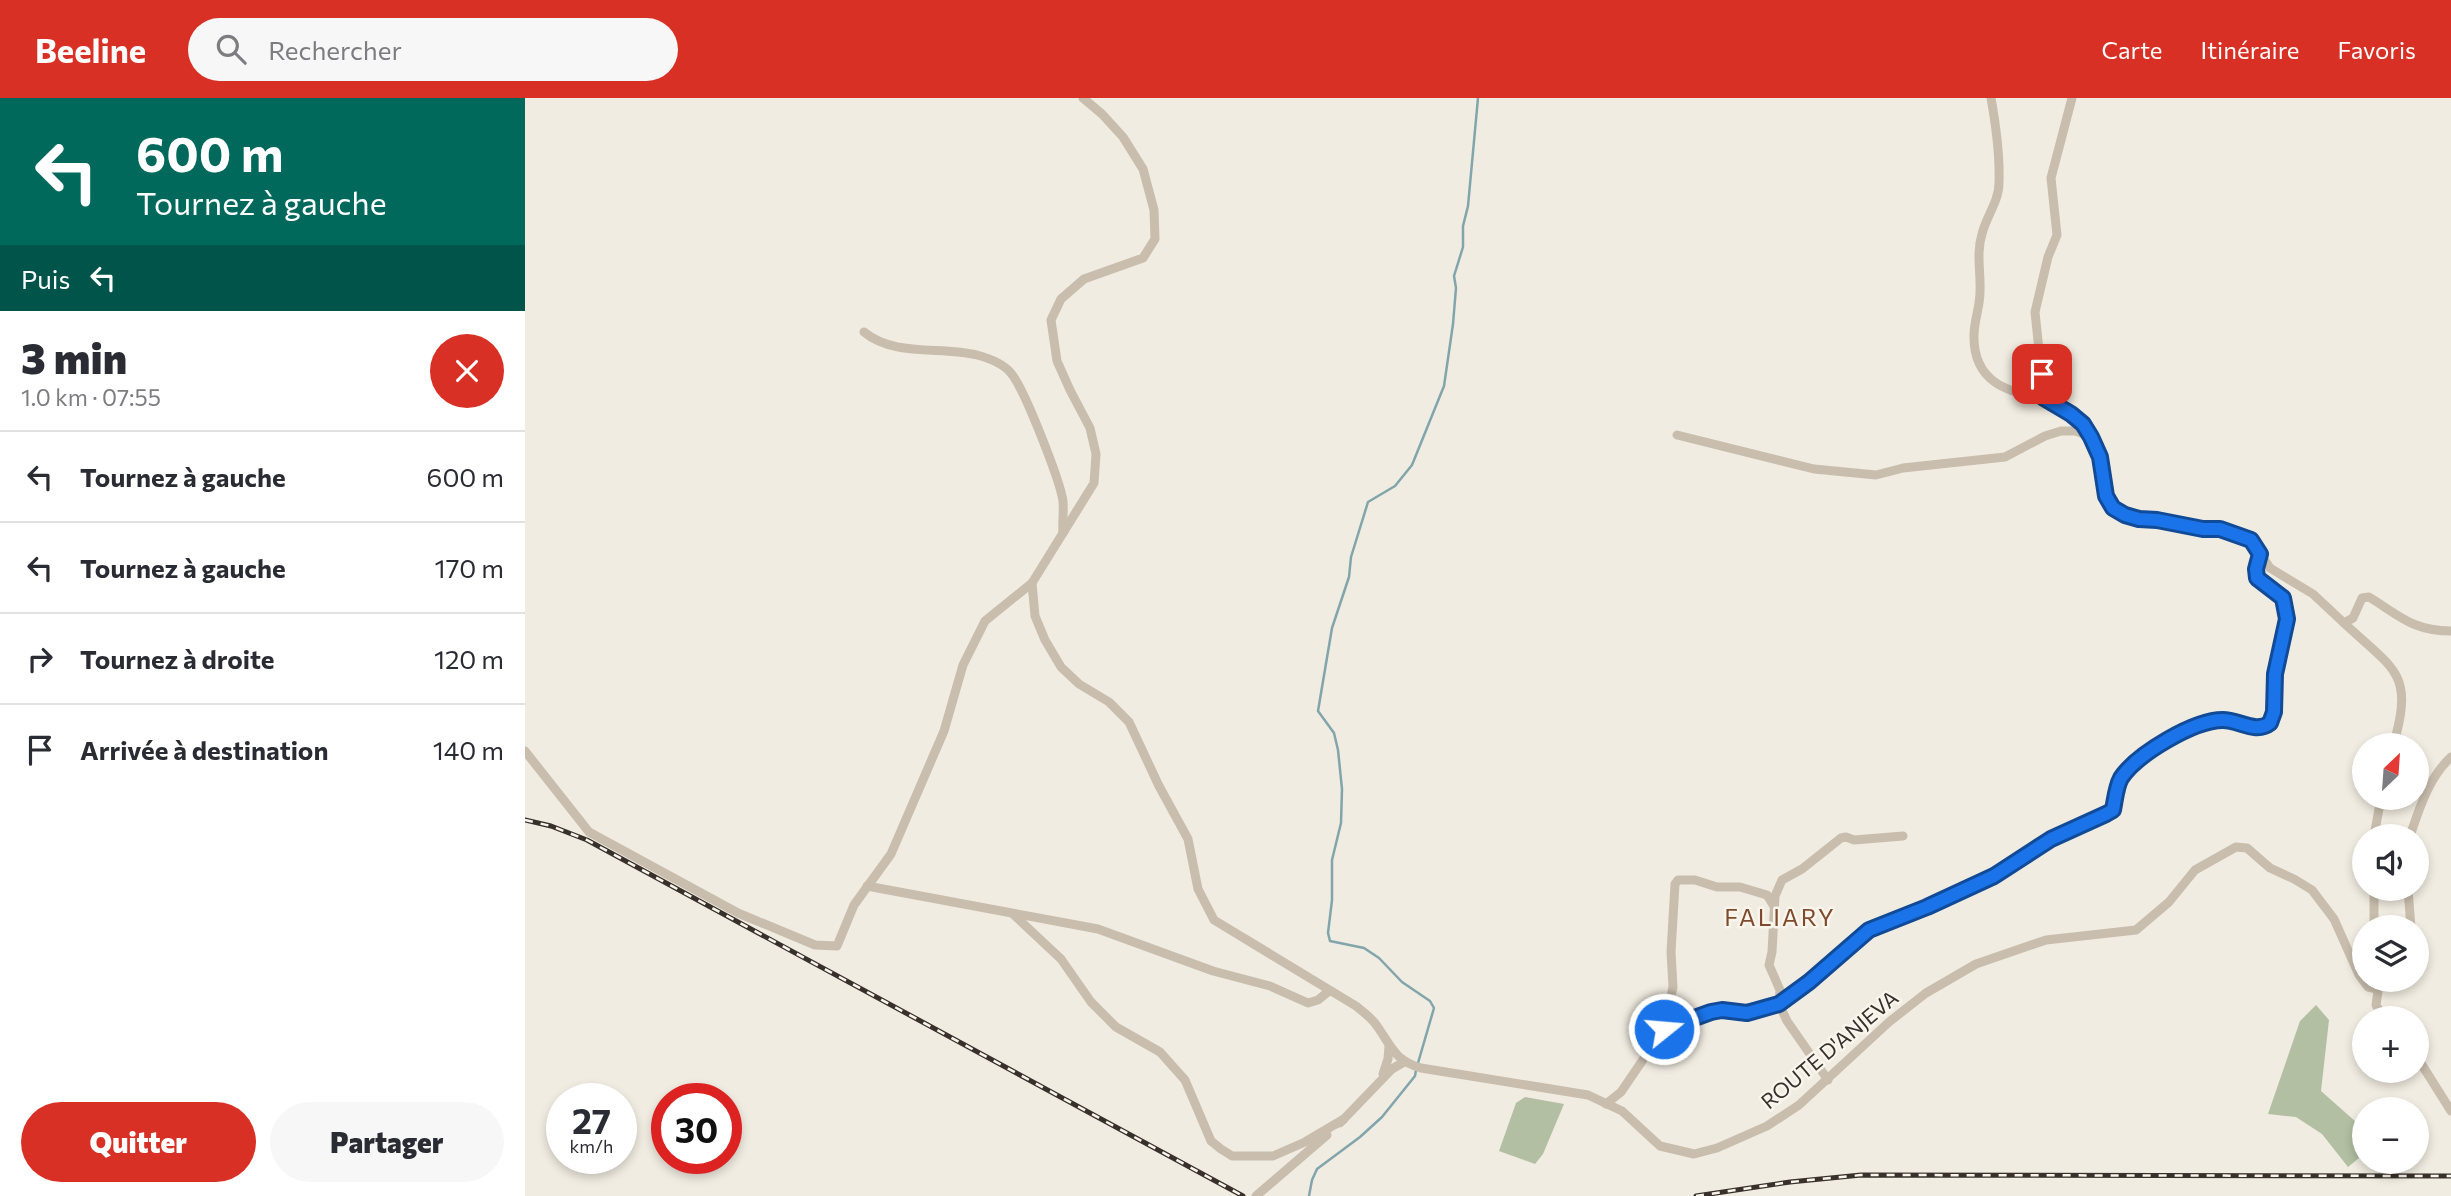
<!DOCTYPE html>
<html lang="fr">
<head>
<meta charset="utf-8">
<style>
	:root { --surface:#fff; --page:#f7f7f7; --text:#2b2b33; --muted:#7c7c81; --line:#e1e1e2; --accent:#d93025 }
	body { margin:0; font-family:Commissioner,sans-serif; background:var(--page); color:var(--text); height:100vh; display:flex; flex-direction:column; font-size:26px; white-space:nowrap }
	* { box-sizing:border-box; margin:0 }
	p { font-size:23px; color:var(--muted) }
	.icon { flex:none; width:38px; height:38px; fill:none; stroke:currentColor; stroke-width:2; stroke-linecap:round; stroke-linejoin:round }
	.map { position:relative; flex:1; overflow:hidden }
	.panel { display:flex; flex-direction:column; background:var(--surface); width:525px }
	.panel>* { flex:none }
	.top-card { background:#00695c; color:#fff; overflow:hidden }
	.needle { width:46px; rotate:25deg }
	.buttons { position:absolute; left:1827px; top:635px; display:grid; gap:14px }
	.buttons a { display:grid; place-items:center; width:77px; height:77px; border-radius:50%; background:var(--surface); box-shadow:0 4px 10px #0003; font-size:35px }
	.speed { position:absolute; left:21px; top:985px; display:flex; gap:14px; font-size:35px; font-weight:700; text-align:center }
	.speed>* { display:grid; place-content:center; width:91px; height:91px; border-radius:50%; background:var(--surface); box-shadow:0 4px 10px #0003; line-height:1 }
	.speed small { font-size:18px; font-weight:400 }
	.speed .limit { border:10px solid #d22; background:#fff; color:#111 }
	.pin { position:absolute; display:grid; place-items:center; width:60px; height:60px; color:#fff; margin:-30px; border-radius:14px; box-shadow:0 4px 10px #0006 }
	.me { position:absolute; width:77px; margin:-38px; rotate:73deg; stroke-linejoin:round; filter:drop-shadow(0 0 5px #0008) }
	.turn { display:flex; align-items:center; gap:24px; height:147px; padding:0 21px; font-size:32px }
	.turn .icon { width:91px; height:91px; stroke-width:2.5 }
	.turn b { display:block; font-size:49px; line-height:60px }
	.then { display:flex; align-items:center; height:66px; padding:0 21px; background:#0003; gap:14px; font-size:26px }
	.round { display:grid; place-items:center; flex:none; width:74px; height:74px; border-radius:37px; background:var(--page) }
	.head { display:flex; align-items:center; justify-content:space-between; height:119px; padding:0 21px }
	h1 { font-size:42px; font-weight:800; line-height:52px }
	.button { display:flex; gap:14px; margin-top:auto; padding:14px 21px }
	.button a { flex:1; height:80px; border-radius:42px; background:var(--accent); color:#fff; font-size:28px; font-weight:800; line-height:80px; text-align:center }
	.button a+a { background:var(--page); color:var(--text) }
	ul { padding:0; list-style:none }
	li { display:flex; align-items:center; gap:21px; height:91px; padding:0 21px; border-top:2px solid var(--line) }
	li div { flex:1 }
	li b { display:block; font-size:26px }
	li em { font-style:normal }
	header { display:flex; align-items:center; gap:42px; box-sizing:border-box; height:98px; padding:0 35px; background:var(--accent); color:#fff }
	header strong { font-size:33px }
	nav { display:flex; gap:38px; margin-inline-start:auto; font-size:24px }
	.search { width:490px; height:63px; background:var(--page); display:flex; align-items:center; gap:18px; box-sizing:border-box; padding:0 24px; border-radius:38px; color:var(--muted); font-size:26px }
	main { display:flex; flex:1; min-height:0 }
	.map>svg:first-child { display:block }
</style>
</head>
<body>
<header>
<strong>Beeline</strong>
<div class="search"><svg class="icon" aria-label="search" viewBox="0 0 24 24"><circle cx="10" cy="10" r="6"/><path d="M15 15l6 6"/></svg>Rechercher</div>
<nav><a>Carte</a><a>Itinéraire</a><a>Favoris</a></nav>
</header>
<main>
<section class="panel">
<div class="top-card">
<div class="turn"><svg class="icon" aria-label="left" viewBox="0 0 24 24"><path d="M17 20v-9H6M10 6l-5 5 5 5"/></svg><div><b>600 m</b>Tournez à gauche</div></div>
<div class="then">Puis<svg class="icon" aria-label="left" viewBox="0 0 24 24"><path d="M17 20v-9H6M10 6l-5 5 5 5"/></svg></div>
</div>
<div class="head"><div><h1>3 min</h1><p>1.0 km · 07:55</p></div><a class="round" style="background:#d93025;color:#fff"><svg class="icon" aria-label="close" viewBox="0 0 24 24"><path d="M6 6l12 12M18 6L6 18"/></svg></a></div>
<ul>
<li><svg class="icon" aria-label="left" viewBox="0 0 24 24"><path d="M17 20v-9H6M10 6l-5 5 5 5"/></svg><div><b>Tournez à gauche</b></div><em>600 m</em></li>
<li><svg class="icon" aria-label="left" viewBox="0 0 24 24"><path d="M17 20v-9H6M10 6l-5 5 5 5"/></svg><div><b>Tournez à gauche</b></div><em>170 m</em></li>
<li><svg class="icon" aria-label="right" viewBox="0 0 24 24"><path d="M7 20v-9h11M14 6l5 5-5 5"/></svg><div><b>Tournez à droite</b></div><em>120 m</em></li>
<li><svg class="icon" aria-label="arrive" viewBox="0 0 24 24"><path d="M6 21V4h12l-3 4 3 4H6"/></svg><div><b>Arrivée à destination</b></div><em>140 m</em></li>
</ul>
<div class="button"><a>Quitter</a><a>Partager</a></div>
</section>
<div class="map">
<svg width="1926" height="1098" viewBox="0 0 1926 1098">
	<rect width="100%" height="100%" fill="#f1ece1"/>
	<!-- green -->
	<g fill="#b2bfa2">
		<polygon points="1791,907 1804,922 1796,993 1839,1031 1839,1056 1823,1069 1797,1036 1771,1019 1743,1016 1775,923"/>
		<polygon points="1000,999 1039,1006 1018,1056 1010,1066 974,1053 991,1005"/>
	</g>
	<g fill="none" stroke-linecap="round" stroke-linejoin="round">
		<!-- stream -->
		<g stroke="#82a5ac" stroke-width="2.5">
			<polyline points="893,965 909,910 905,903 877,884 854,860 839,850 805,843 803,835 807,802 807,762 816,725 817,691 813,652 809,635 793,613 807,530 824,479 826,459 843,404 870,388 887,367 919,288 928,226 931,190 929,178 938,149 938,128 943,108 953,0"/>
			<polyline points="784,1098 787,1082 792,1071 835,1039 857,1019 890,978 891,972"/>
		</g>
		<!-- minor -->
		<g stroke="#c9beae" stroke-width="9">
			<path d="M558,0L577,16L598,39L618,71L629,112L630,141L618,160L559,181L536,201L526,222L532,263L545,292L565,330L571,356L569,385L507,485L510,518L520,542L536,569L554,586L584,604L604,624L634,688L663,741L673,791L689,822L831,908C838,914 847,920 852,928C867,949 869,962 896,970L1063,997L1097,1013L1135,1048L1169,1056L1192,1050L1242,1028L1274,1007L1364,924L1401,895L1451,866L1521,842L1611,832L1644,804L1670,772L1711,749L1722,750L1745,770L1769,781L1787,792L1809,821L1834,877L1843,889L1852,891L1861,882"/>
			<path d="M1466,0C1471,28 1475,57 1474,85C1474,103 1461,119 1457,136C1451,155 1456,175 1455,194C1455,209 1449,223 1449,237C1448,282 1480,295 1519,300"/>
			<path d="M1547,0L1526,80L1532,137L1523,159L1510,214L1519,300L1546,316L1558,326L1566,339L1575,359L1582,398L1588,410L1600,417L1614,421L1632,422L1678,431H1695L1726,442L1745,470L1788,496L1819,525L1828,520L1837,500L1844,499C1875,518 1888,533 1926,533"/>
			<path d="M339,234C369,259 416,248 452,257C463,260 478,266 485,274C499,289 535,383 538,403C539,413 537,425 538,435"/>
			<polyline points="1152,337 1289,371 1351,377 1378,370 1480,359 1520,338 1536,333 1551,333 1566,339"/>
			<path d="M1819,525C1869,572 1890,574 1868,648"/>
			<polyline points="0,653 64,734 213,815 290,847 312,848 329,807 366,756 419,633 438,567 460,523 507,485"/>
			<polyline points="1849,738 1856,700"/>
			<path d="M1885,738C1895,709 1903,681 1926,659"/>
			<polyline points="342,788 573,831 688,873 745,888 783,905 793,902 804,893"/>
			<polyline points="1849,791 1849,830"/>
			<polyline points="1883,791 1886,830"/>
			<polyline points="488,816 536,861 566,904 591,929 635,954 660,982 686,1043 696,1051 707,1058 748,1058 780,1044 819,1021"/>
			<polyline points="1854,886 1851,907 1859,920"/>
			<polyline points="1139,931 1148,889 1146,854 1150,786 1153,782 1170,782 1192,789 1215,789 1242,797 1249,808"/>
			<polyline points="1892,959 1926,1013"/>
			<polyline points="858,976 863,961 864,948"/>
			<polyline points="1303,982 1262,923 1254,906 1255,892 1244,867 1247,854 1250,798 1257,782 1277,771 1316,740 1321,739 1329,742 1378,738"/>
			<path d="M1081,1006L1096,994L1139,931L1186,914L1197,912L1222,915L1254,906L1284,884L1344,832L1402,809L1469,778L1526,741L1588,712C1590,702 1591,689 1596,680C1612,656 1669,622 1698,622C1714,622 1731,636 1745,624L1750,614V576L1762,521L1758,500C1738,484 1727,483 1735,456"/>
			<polyline points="815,1025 867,971 879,964"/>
			<polyline points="731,1098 802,1037"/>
		</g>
		<!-- rail casing -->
		<g stroke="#38312b" stroke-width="5">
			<g id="rail">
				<polyline points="0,722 26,728 62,742 718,1098"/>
				<polyline points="1171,1098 1265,1084 1336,1077 1926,1078"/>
			</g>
		</g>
		<!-- rail -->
		<use href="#rail" stroke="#f9f5ed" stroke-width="2.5" stroke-dasharray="8" stroke-linecap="butt"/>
	</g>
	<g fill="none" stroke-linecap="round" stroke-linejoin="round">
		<!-- route casing -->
		<g stroke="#114b97" stroke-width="18">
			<path id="route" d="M1139,931L1186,914L1197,912L1222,915L1254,906L1284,884L1344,832L1402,809L1469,778L1526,741L1581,716L1588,712C1590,702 1591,689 1596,680C1612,656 1669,622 1698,622C1714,622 1731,636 1745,625L1749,614L1750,576L1762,521L1758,500L1732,480L1731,471L1735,456L1726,442L1695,431H1678L1632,422L1614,421L1600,417L1588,410L1581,398L1575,359L1566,339L1558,326L1546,316L1519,300L1517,276"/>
		</g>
		<!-- route -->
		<use href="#route" stroke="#1a73e8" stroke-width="12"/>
	</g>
	<g text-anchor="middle" stroke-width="5" stroke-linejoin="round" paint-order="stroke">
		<!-- street labels -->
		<g font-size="21" fill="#38312b" stroke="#f9f5ed">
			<text transform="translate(1305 952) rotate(-40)" y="7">ROUTE D'ANJEVA</text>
		</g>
		<!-- quarter labels -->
		<g font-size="24" letter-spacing="2" fill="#804b2c" stroke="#f9f5ed">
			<text x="1255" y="828">FALIARY</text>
		</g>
	</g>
</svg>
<div class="buttons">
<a><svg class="needle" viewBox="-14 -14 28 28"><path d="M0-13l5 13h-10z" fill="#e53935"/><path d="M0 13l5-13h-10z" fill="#7c7c81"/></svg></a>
<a><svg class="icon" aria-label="sound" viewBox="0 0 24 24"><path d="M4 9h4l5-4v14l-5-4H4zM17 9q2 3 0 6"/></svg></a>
<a><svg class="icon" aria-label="layers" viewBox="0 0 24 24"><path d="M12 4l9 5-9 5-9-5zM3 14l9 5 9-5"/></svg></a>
<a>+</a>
<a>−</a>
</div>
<div class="speed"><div>27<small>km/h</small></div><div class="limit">30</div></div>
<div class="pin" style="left:1517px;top:276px;background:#d93025"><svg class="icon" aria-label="arrive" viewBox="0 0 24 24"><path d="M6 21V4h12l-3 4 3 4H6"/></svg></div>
<svg class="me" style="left:1139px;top:931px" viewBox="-20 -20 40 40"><circle r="17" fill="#1a73e8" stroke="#fff" stroke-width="3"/><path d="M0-11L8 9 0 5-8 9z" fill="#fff"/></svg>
</div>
</main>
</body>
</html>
